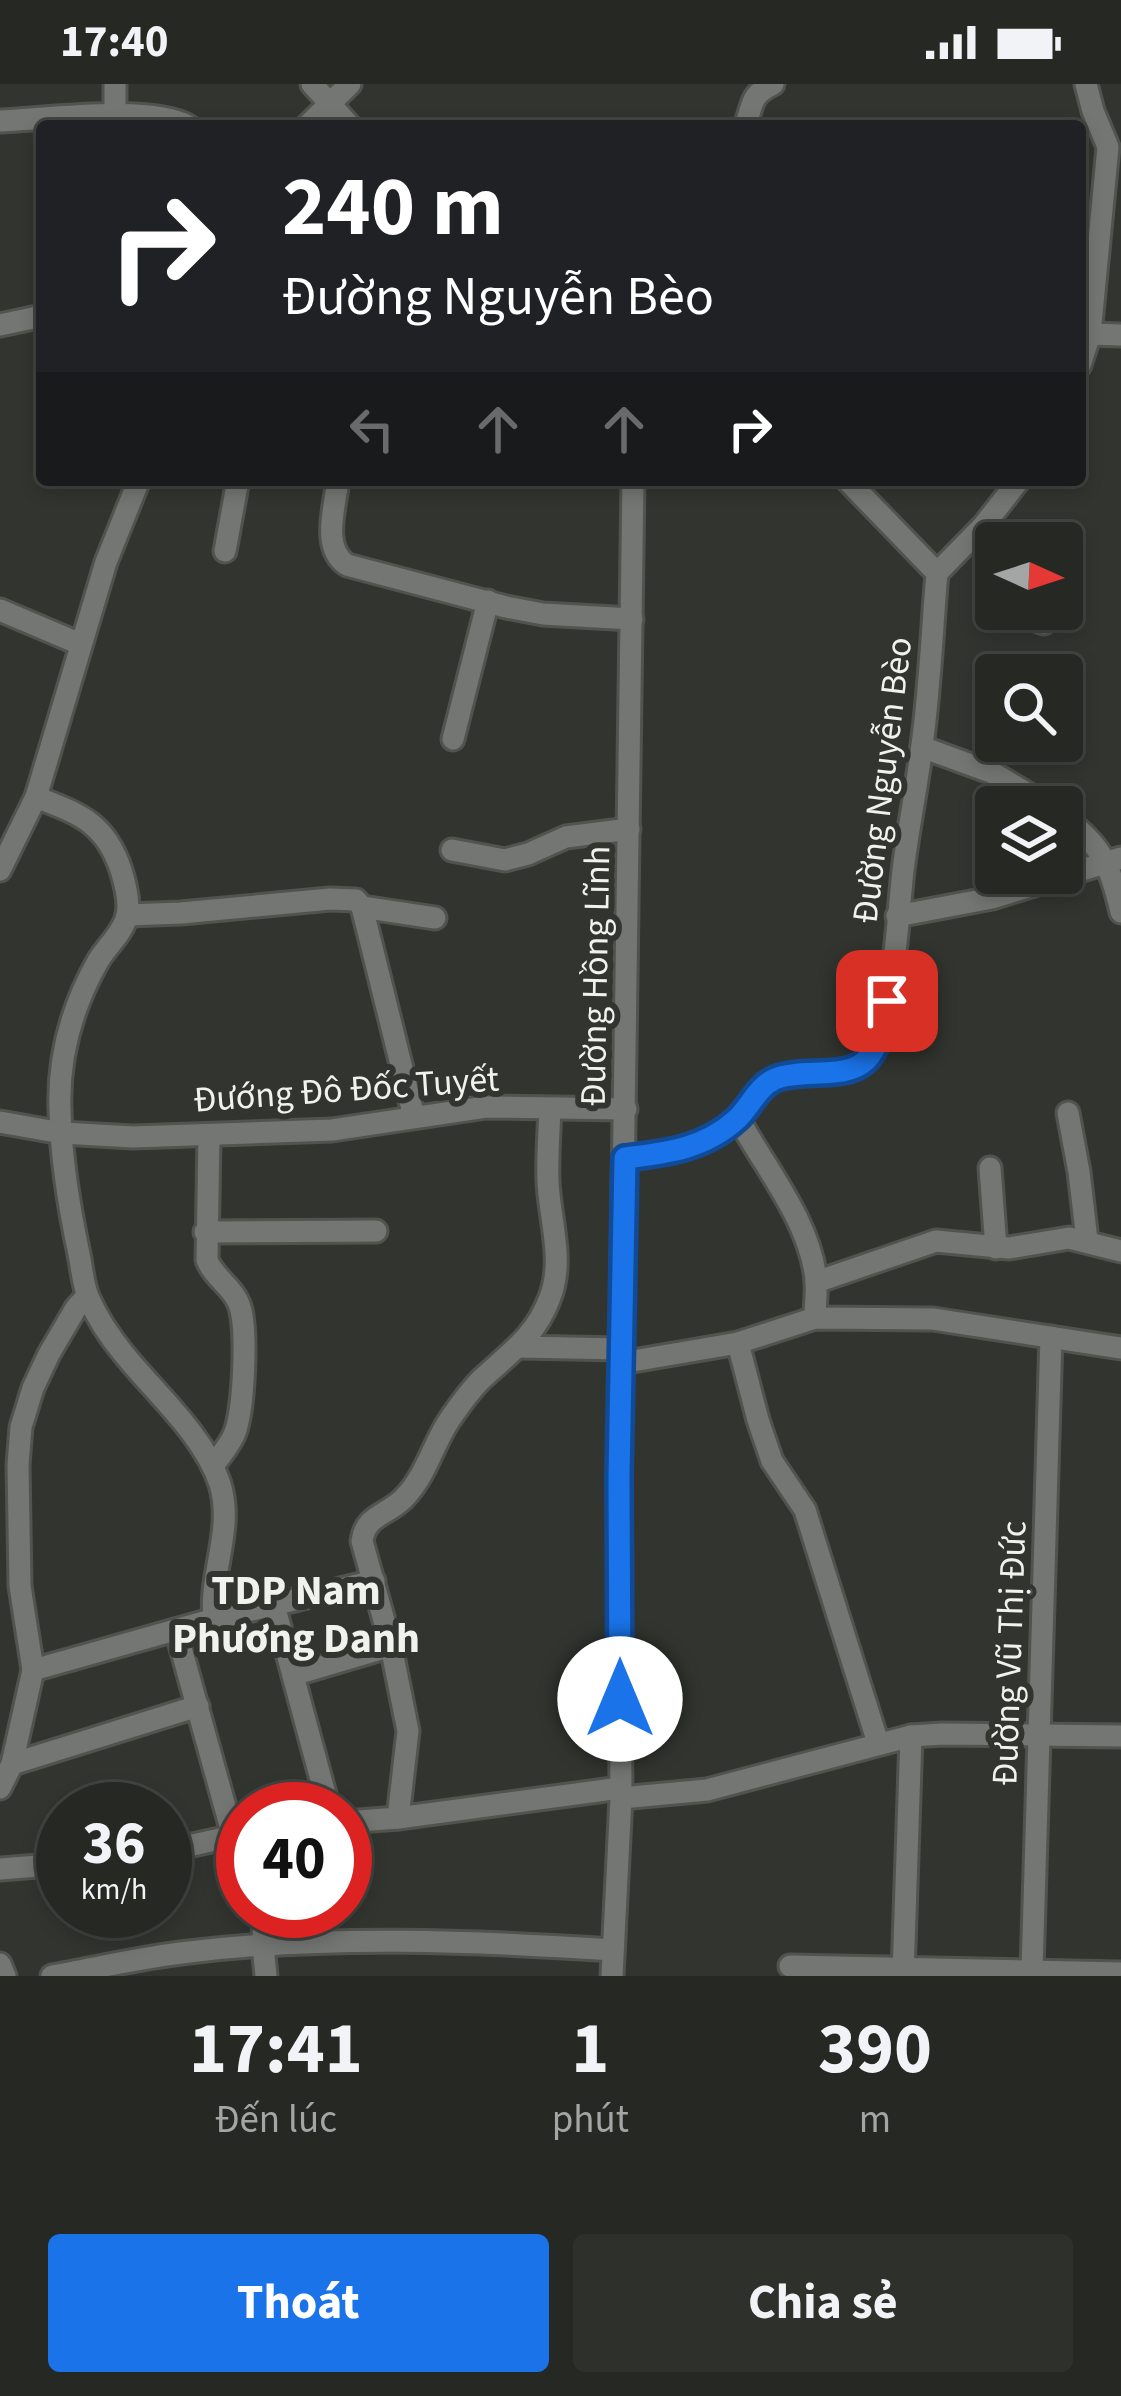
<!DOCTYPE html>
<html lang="vi">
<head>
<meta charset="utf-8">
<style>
	:root { --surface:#262823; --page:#2e302b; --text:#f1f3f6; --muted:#a4a6a6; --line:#424441; --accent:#1a73e8 }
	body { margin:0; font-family:"Source Sans 3",sans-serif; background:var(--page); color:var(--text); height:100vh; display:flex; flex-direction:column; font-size:45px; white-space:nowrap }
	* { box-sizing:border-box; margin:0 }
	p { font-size:39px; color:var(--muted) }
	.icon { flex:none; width:66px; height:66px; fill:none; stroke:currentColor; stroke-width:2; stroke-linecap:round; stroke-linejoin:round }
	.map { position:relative; height:1892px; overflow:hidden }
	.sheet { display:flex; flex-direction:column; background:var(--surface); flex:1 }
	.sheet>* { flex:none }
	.banner { position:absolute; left:36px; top:36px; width:1050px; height:366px; border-radius:12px; box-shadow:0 6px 18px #0003,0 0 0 3px var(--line); background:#202124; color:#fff; overflow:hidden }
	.needle { width:78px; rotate:93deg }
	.tools { position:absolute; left:975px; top:438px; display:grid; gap:24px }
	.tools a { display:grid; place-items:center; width:108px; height:108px; border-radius:12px; background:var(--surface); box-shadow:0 6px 18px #0003,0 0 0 3px var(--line); font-size:60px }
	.speed { position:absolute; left:36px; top:1698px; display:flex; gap:24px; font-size:60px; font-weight:700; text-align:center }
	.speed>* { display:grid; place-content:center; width:156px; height:156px; border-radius:50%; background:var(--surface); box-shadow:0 6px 18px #0003,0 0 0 3px var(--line); line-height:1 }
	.speed small { font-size:30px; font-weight:400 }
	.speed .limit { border:18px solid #d22; background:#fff; color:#111 }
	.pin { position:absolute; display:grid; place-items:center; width:102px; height:102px; color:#fff; margin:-51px; border-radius:24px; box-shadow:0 6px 18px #0006 }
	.me { position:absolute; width:132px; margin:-66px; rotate:0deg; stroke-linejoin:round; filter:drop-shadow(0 0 9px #0008) }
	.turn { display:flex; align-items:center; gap:42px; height:252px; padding:0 48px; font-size:54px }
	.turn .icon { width:156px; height:156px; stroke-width:2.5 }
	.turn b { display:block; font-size:84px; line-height:102px }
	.lanes { display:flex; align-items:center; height:114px; padding:0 48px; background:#0003; justify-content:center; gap:60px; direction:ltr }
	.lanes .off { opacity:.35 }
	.eta { display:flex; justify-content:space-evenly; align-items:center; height:204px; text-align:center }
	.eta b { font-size:72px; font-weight:700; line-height:84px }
	.button { display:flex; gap:24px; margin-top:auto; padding:24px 48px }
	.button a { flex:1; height:138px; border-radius:12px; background:var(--accent); color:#fff; font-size:48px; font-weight:700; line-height:138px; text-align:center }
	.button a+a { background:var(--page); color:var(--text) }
	.status { display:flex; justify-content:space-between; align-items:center; height:84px; padding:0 60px; background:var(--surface); direction:ltr }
	.status svg { height:33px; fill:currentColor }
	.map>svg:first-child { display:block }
</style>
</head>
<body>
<div class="status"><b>17:40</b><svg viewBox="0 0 49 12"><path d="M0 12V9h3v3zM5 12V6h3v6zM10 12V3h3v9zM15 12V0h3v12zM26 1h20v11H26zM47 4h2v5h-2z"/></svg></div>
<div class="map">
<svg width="1121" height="1892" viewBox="0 0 1121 1892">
	<rect width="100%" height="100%" fill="#32352f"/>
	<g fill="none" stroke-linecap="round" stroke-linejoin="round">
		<!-- minor casing -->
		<g stroke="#50534e" stroke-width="27">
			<g id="minor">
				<polyline points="115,0 115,32"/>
				<polyline points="312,0 350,42"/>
				<path d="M0,37C46,35 150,21 188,42"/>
				<polyline points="307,42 350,0"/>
				<path d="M745,42C754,19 749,12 773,0"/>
				<polyline points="0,241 42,232"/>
				<polyline points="1090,250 1121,251"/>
				<polyline points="1080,281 1090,250 1108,63 1093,27 1086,0"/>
				<path d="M338,396C335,423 321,464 347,481L506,523L543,530L632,535"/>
				<polyline points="847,396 937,489"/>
				<polyline points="225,467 238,396"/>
				<polyline points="1019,525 1028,533 1044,539"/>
				<polyline points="0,526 80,560"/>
				<polyline points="453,655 488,517"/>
				<polyline points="922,663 993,689 1050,723"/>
				<path d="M36,713C79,730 105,738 121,786C125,799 130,818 127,831C124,848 106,863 98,877C72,923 58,973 60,1026C61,1074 69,1123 79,1170C82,1185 83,1202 89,1215C97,1233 110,1253 123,1269C155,1309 204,1351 220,1400C234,1446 209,1489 214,1535"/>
				<path d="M1062,732C1102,762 1110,780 1121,828"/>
				<polyline points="452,766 505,776 528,770 566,753 629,745"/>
				<polyline points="0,786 36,713 106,478 139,396"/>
				<polyline points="362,823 435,834"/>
				<polyline points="127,831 181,829 330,815 356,816 362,823 414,1033"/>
				<polyline points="897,832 992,814 1121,774"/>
				<polyline points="1068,1029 1079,1088 1087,1156"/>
				<path d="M738,1034C765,1084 810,1137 816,1196C817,1208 815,1221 815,1234"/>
				<polyline points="0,1038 62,1049 133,1053 332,1046 486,1023 626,1025"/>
				<path d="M209,1051L207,1176C214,1194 232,1202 239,1220C248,1243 244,1328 234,1351C229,1362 220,1372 213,1382"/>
				<path d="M625,1074C669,1069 700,1066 735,1036C748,1025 756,1005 772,996C799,981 846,1000 868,974C893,945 898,829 903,787C908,745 917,703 922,661C930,604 932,546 937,489L984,441L1019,396"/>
				<polyline points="990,1084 996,1164"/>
				<polyline points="205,1148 376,1147"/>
				<polyline points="816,1198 936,1157 1009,1164 1069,1154 1121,1167"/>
				<polyline points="738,1259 758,1336 772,1377 805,1426 878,1659"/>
				<polyline points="520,1263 621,1265"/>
				<polyline points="621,1279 738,1259 815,1234 933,1235 1121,1264"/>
				<polyline points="274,1521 329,1725"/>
				<polyline points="176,1546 233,1752"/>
				<polyline points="33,1586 214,1535 374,1497"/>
				<polyline points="293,1591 391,1562"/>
				<polyline points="12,1680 198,1622"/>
				<polyline points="0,1704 12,1680 33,1586 20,1502 18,1381 21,1343 33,1304 49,1270 76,1224 87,1212"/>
				<polyline points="621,1714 707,1706 911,1652 942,1650 1121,1652"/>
				<path d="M398,1734L408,1647L391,1562L362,1457C365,1431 388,1431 404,1414C426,1392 433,1360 450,1335C461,1320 471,1304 485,1292C511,1268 535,1252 549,1216C565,1178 550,1138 548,1098C547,1074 549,1049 550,1025"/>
				<polyline points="345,1738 398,1734 620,1704"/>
				<polyline points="165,1767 243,1750"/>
				<polyline points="0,1785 63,1780"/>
				<polyline points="264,1827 263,1862 266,1892"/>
				<polyline points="0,1880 5,1892"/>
				<polyline points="790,1882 1121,1889"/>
				<polyline points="1032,1886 1051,1253"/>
				<polyline points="903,1891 911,1652"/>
				<path d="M52,1892C97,1884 143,1873 189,1868C328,1851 474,1857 613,1866"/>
				<polyline points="612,1892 621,1714 619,1393 633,396"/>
			</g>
		</g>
		<!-- minor -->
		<use href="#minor" stroke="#747673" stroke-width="21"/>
	</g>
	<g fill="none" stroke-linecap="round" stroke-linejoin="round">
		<!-- route casing -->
		<g stroke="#114b97" stroke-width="30">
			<path id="route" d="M620,1615L619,1393L625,1074C667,1069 704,1065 737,1035C750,1023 758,1002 775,995C800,984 845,996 865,977C881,963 883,936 887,917"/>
		</g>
		<!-- route -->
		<use href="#route" stroke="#1a73e8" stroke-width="21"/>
	</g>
	<g text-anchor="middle" stroke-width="12" stroke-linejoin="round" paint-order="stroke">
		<!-- street labels -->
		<g font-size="36" fill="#f0f2ee" stroke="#32352f">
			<text transform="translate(881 696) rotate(-83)" y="13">Đường Nguyễn Bèo</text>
			<text transform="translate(594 892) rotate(-89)" y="13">Đường Hồng Lĩnh</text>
			<text transform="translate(346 1004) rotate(-4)" y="13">Đướng Đô Đốc Tuyết</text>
			<text transform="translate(1008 1569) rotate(-88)" y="13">Đường Vũ Thị Đức</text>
		</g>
		<!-- quarter labels -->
		<g font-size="42" font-weight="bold" fill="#f0f2ee" stroke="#32352f">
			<text x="296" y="1520">TDP Nam<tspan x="296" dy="48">Phương Danh</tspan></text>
		</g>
	</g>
</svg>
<div class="tools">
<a><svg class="needle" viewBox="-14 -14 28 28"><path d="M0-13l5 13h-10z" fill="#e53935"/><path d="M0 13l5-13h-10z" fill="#a4a6a6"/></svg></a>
<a><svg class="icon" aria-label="search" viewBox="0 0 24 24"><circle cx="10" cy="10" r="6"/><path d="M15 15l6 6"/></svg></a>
<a><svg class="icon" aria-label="layers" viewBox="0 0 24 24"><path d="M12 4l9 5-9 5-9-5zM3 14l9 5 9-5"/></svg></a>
</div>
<div class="speed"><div>36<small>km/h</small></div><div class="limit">40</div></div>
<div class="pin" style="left:887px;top:917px;background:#d93025"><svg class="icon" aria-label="arrive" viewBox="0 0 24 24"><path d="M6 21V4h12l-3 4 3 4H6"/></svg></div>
<svg class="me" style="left:620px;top:1615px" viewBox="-20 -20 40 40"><circle r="19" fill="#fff"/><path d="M0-13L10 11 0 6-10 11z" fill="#1a73e8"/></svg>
<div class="banner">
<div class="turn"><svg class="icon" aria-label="right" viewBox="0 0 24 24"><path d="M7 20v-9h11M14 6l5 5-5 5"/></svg><div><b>240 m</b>Đường Nguyễn Bèo</div></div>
<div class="lanes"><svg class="icon off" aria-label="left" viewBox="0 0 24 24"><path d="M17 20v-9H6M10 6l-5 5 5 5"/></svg><svg class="icon off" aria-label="ahead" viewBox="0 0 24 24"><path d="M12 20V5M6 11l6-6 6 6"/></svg><svg class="icon off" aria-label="ahead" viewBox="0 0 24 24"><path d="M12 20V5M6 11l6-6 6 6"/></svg><svg class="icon" aria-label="right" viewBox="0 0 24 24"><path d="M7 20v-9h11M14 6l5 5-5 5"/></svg></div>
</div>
</div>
<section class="sheet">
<div class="eta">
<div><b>17:41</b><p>Đến lúc</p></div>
<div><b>1</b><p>phút</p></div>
<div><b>390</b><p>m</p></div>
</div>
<div class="button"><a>Thoát</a><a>Chia sẻ</a></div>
</section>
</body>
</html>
